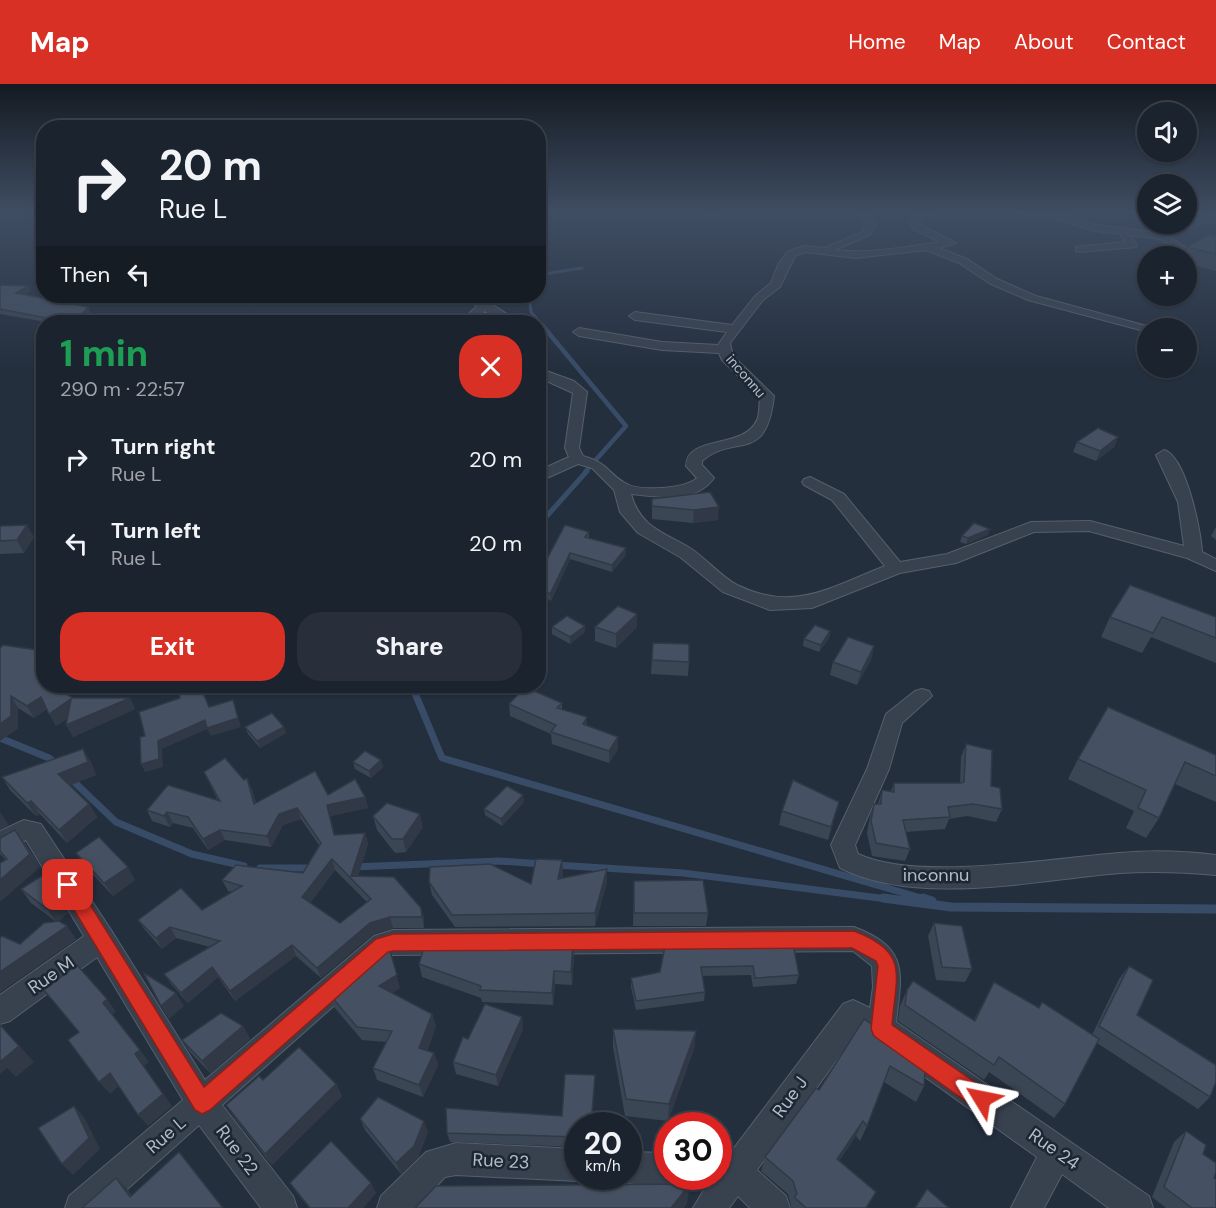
<!DOCTYPE html>
<html lang="en">
<head>
<meta charset="utf-8">
<style>
	:root { --surface:#1b232e; --page:#282f3a; --text:#f1f3f6; --muted:#a0a4aa; --line:#39404a; --accent:#d93025 }
	body { margin:0; font-family:"DM Sans",sans-serif; background:var(--page); color:var(--text); height:100vh; display:flex; flex-direction:column; font-size:22px; white-space:nowrap }
	* { box-sizing:border-box; margin:0 }
	p { font-size:20px; color:var(--muted) }
	.icon { flex:none; width:33px; height:33px; fill:none; stroke:currentColor; stroke-width:2; stroke-linecap:round; stroke-linejoin:round }
	.map { position:relative; flex:1; overflow:hidden }
	.panel { position:absolute; left:36px; top:231px; width:510px; height:378px; display:flex; flex-direction:column; background:var(--surface); border-radius:24px; box-shadow:0 2px 4px #0004,0 0 0 2px var(--line) }
	.panel>* { flex:none }
	.hud { position:absolute; left:36px; top:36px; width:510px; height:183px; border-radius:24px; box-shadow:0 2px 4px #0004,0 0 0 2px var(--line); background:#1b232e; color:var(--text); overflow:hidden }
	.fabs { position:absolute; left:1137px; top:18px; display:grid; gap:12px }
	.fabs a { display:grid; place-items:center; width:60px; height:60px; border-radius:50%; background:var(--surface); box-shadow:0 2px 4px #0004,0 0 0 2px var(--line); font-size:30px }
	.speed { position:absolute; left:564px; top:1028px; display:flex; gap:12px; font-size:30px; font-weight:700; text-align:center }
	.speed>* { display:grid; place-content:center; width:78px; height:78px; border-radius:50%; background:var(--surface); box-shadow:0 2px 4px #0004,0 0 0 2px var(--line); line-height:1 }
	.speed small { font-size:15px; font-weight:400 }
	.speed .limit { border:9px solid #d22; background:#fff; color:#111 }
	.pin { position:absolute; display:grid; place-items:center; width:51px; height:51px; color:#fff; margin:-26px; border-radius:12px; box-shadow:0 3px 9px #0006 }
	.me { position:absolute; width:66px; margin:-33px; rotate:305deg; stroke-linejoin:round; filter:drop-shadow(0 0 4px #0008) }
	.turn { display:flex; align-items:center; gap:21px; height:126px; padding:0 24px; font-size:27px }
	.turn .icon { width:78px; height:78px; stroke-width:2.5 }
	.turn b { display:block; font-size:42px; line-height:51px }
	.then { display:flex; align-items:center; height:57px; padding:0 24px; background:#0003; gap:12px; font-size:22px }
	.round { display:grid; place-items:center; flex:none; width:63px; height:63px; border-radius:24px; background:var(--page) }
	.head { display:flex; align-items:center; justify-content:space-between; height:102px; padding:0 24px }
	h1 { font-size:36px; font-weight:800; line-height:45px; color:#1e9e55 }
	.button { display:flex; gap:12px; margin-top:auto; padding:12px 24px }
	.button a { flex:1; height:69px; border-radius:24px; background:var(--accent); color:#fff; font-size:24px; font-weight:800; line-height:69px; text-align:center }
	.button a+a { background:var(--page); color:var(--text) }
	ul { padding:0; list-style:none }
	li { display:flex; align-items:center; gap:18px; height:84px; padding:0 24px }
	li div { flex:1 }
	li b { display:block; font-size:22px }
	li em { font-style:normal }
	header { display:flex; align-items:center; gap:36px; box-sizing:border-box; height:84px; padding:0 30px; background:var(--accent); color:#fff }
	header strong { font-size:28px }
	nav { display:flex; gap:33px; margin-inline-start:auto; font-size:21px }
	.map>svg:first-child { display:block }
</style>
</head>
<body>
<header>
<strong>Map</strong>
<nav><a>Home</a><a>Map</a><a>About</a><a>Contact</a></nav>
</header>
<div class="map">
<svg width="1216" height="1124" viewBox="0 0 1216 1124">
	<rect width="100%" height="100%" fill="#242f3e"/>
	<g fill="none" stroke-linecap="round" stroke-linejoin="round">
		<!-- stream-far4 -->
		<g stroke="#394c67" stroke-width="3">
			<polyline points="538,191 582,184"/>
			<polyline points="529,212 531,228 543,242"/>
		</g>
		<!-- stream-far3 -->
		<polyline stroke="#394c67" stroke-width="4.5" points="542,241 626,342 585,388"/>
		<!-- stream-far2 -->
		<polyline stroke="#394c67" stroke-width="5" points="538,442 587,387"/>
		<!-- stream-far1 -->
		<g stroke="#394c67" stroke-width="7">
			<polyline points="412,602 442,674 928,816"/>
			<polyline points="0,654 49,674 56,680"/>
			<polyline points="70,694 116,738 192,770 244,782"/>
			<polyline points="556,781 683,789 895,816"/>
			<polyline points="353,783 499,777 543,780"/>
			<polyline points="260,784 313,784"/>
		</g>
		<!-- stream -->
		<g stroke="#394c67" stroke-width="9">
			<polyline points="883,814 951,823 1216,825"/>
			<polyline points="923,814 932,817"/>
		</g>
		<!-- minor casing -->
		<g stroke="#565f6c" stroke-width="2">
			<g id="minor">
				<polygon points="704,128 714,128 714,130 709,133"/>
				<path d="M859,128H869L875,142L871,150L835,166C871,170 905,163 940,158L913,145L909,138L921,128H932L919,139L920,141L956,159L939,164L967,175L997,195L1036,212L1154,244H1148V248L1028,216L989,199L959,179L926,166L856,174L805,168L795,172L780,203L763,216L730,259L733,272L774,312C766,382 735,348 702,377V381L714,394C695,420 659,413 631,410C640,443 663,448 690,464C706,474 720,492 737,501C794,529 831,503 885,482L832,416L804,401L802,398L804,395L810,393L844,410L900,478L947,470L1031,438L1090,437L1184,462L1178,418L1156,371L1164,366C1186,372 1201,447 1202,468L1216,475V487L1187,474L1089,447L1034,448L956,479L900,489L812,524L770,526L723,508L680,473L638,449L620,428L614,406L592,384L578,380L538,398V387L569,373L565,364L573,309L538,293V284L574,297L587,308L579,364L583,372C610,380 606,388 625,399C639,408 685,405 697,394L686,382C687,350 744,366 757,336C760,330 759,320 760,313L722,276L719,269L662,266L579,252L573,248L579,244L662,258L718,261L727,248L635,236L629,232L635,228L732,241L755,212L771,199L778,181L787,168L804,162L825,164L862,148L865,142Z"/>
				<polygon points="1017,128 1051,128 1096,141 1161,149 1167,144 1216,130 1216,136 1173,148 1169,152 1185,163 1175,170 1170,167 1173,163 1160,155 1130,151 1137,161 1136,163 1080,168 1076,167 1076,163 1125,158 1120,150 1095,147 1042,131 1035,133"/>
				<polygon points="469,212 479,212 510,232 511,238 499,238 485,227 472,238 460,238 477,222 469,216"/>
				<path d="M922,605L929,607L932,612L902,639L889,685L855,761L858,770C918,798 1052,774 1120,769C1152,766 1184,767 1216,771V791C1184,788 1152,787 1120,789C1034,796 920,823 840,784L831,761L867,685L886,630L915,607Z"/>
				<path d="M24,736L41,740L111,846L205,996L374,852L393,846L854,843C909,864 902,888 896,938L1149,1112L1153,1124H1109L1062,1090L1044,1124H1011L1037,1073L879,960L857,948L757,1086L786,1112L790,1124H750L738,1112L729,1124H693L708,1099L704,1092H718V1071L728,1072L843,920L853,916L870,924L873,903L872,882L853,867L391,871L222,1021L293,1112L297,1124H261L199,1041L106,1124H65L69,1112L183,1016L97,873L10,937L0,940V911L84,852L26,756L0,769V747Z"/>
				<polygon points="456,1059 578,1065 578,1092 589,1092 578,1097 456,1091 445,1093 416,1124 377,1124 381,1112 426,1068"/>
				<path d="M628,1068L668,1069V1092H681L679,1096C661,1104 635,1103 617,1095L615,1092H628Z"/>
			</g>
		</g>
		<!-- minor -->
		<use href="#minor" fill="#38414e" fill-rule="evenodd"/>
	</g>
	<!-- wall -->
	<g fill="#3b4654" fill-rule="evenodd">
		<polygon points="1216,152 1216,187 1186,179 1186,172 1183,172 1187,163"/>
		<polygon points="0,201 31,207 25,210 88,223 90,228 81,238 46,238 0,230"/>
		<polygon points="1118,353 1114,363 1096,377 1073,368 1077,358"/>
		<polygon points="710,408 718,436 693,439 652,435 652,415"/>
		<polygon points="0,442 34,453 24,469 0,470"/>
		<polygon points="1216,443 1216,456 1211,452"/>
		<polygon points="990,445 988,451 966,460 960,458 962,452"/>
		<polygon points="589,448 589,454 626,464 626,471 612,488 570,475 551,517 538,507 538,492"/>
		<polygon points="1110,533 1216,533 1216,579 1151,553 1142,569 1101,553"/>
		<polygon points="585,542 585,548 570,560 552,550 552,543"/>
		<polygon points="595,543 637,543 616,564 595,557"/>
		<polygon points="830,547 829,554 819,568 803,562 804,555"/>
		<polygon points="653,559 689,578 688,592 651,590"/>
		<polygon points="874,562 871,576 857,601 830,591 833,578"/>
		<polygon points="0,564 44,602 57,602 56,603 73,614 130,614 135,625 73,653 68,634 56,642 47,625 34,634 18,624 18,644 0,657"/>
		<polygon points="562,619 562,626 587,633 587,642 618,665 609,679 552,660 551,650 510,632 509,620"/>
		<polygon points="245,643 286,649 260,664 248,650"/>
		<polygon points="966,660 991,702 1002,725 996,738 967,732 949,735 945,745 906,748 910,765 905,777 872,772 867,749 870,733 874,720 878,720 882,706 891,707 894,699 960,699 961,673"/>
		<polygon points="1216,671 1216,718 1175,700 1159,734 1146,754 1126,744 1134,727 1068,695 1078,675"/>
		<polygon points="381,676 383,683 371,694 355,685 353,678"/>
		<polygon points="91,678 96,691 70,701 89,720 97,733 67,759 40,730 36,732 10,706 2,693"/>
		<path d="M204,688L252,705L256,719L328,711L365,713L368,724L330,732L335,751L365,749L368,760L358,792L421,824L424,834V844H393L373,850L321,894L296,872L235,917L218,893L188,919L171,900L164,890L210,863L176,854L162,865L145,846L138,836L202,826L232,808L228,807L222,796L303,789L319,761L301,735L283,741L271,763L225,756L208,766L193,744L173,739L170,743L152,737L147,726L218,717ZM335,786L367,818L340,839L310,819Z"/>
		<polygon points="524,718 502,742 485,731 484,725"/>
		<polygon points="782,727 835,732 828,756 779,741"/>
		<polygon points="373,732 423,743 406,768 395,769 377,746"/>
		<polygon points="15,746 25,759 40,783 6,776 0,770 0,754"/>
		<polygon points="76,769 135,796 113,812 85,782"/>
		<polygon points="562,776 563,789 562,794 607,798 595,842 455,843 432,811 429,798 531,800"/>
		<polygon points="634,797 708,829 706,842 633,842"/>
		<polygon points="52,804 68,829 58,837 76,855 0,908 0,854 20,860 55,837 31,819 21,805"/>
		<polygon points="934,839 972,885 965,898 936,896 928,852"/>
		<polygon points="573,859 574,872 572,901 555,900 553,921 482,918 481,914 422,893 419,880"/>
		<polygon points="665,862 799,891 796,900 753,903 751,891 702,892 705,908 704,917 636,926 631,903 631,894 660,888"/>
		<polygon points="1129,882 1137,931 1210,1013 1198,1025 1097,959 1065,1020 1054,1034 989,988 984,996 898,937 900,922 907,906 974,936 994,898 1038,924 1092,951 1119,895"/>
		<polygon points="400,904 392,909 432,930 436,942 427,967 434,969 438,981 423,1013 377,996 373,984 386,958 362,956 335,924 330,911"/>
		<polygon points="522,933 523,945 498,1002 456,990 453,978 468,955"/>
		<polygon points="864,935 924,1002 916,1018 884,998 867,1042 860,1057 856,1052 839,1077 876,1108 867,1124 790,1124 791,1121 788,1110 761,1087 765,1073 819,1006"/>
		<polygon points="243,942 250,955 210,989 190,968 182,956"/>
		<polygon points="613,945 696,947 694,965 668,1037 625,1032 613,963"/>
		<polygon points="595,991 595,1001 578,1041 578,1063 450,1058 447,1049 562,1032"/>
		<polygon points="263,996 336,1000 342,1012 272,1081 234,1033 226,1021"/>
		<polygon points="360,1035 428,1048 418,1073 401,1090 365,1046"/>
		<polygon points="1186,1047 1203,1070 1214,1094 1216,1124 1166,1124 1152,1113 1174,1058"/>
		<polygon points="290,1099 376,1109 363,1124 309,1124 297,1109"/>
	</g>
	<!-- shaded-wall -->
	<g fill="#303945">
		<polygon points="29,202 31,207 18,214 16,209"/>
		<polygon points="88,223 90,228 81,238 74,238"/>
		<polygon points="1118,353 1114,363 1096,377 1100,367"/>
		<polygon points="719,423 718,436 693,439 694,426"/>
		<polygon points="27,441 34,453 24,469 17,456"/>
		<polygon points="990,445 988,451 966,460 968,454"/>
		<polygon points="626,464 626,471 612,488 612,481"/>
		<polygon points="570,469 570,475 551,517 550,510"/>
		<polygon points="637,530 637,543 616,564 616,550"/>
		<polygon points="585,542 585,548 570,560 570,553"/>
		<polygon points="830,547 829,554 819,568 821,561"/>
		<polygon points="874,562 871,576 857,601 861,588"/>
		<polygon points="11,612 18,624 18,644 0,657 0,640"/>
		<polygon points="41,613 48,624 34,634 27,622"/>
		<polygon points="130,614 135,625 73,653 66,641"/>
		<polygon points="71,615 77,627 56,642 49,630"/>
		<polygon points="233,616 241,643 211,652 207,645 162,665 163,683 145,688 141,680 158,657"/>
		<polygon points="587,633 587,645 583,640"/>
		<polygon points="284,643 286,649 260,664 257,657"/>
		<polygon points="618,653 618,665 609,679 609,667"/>
		<polygon points="83,665 91,678 96,691 66,703 58,690"/>
		<polygon points="381,676 383,683 371,694 369,687"/>
		<polygon points="247,694 252,705 259,731 254,720"/>
		<polygon points="523,711 524,718 502,742 501,735"/>
		<polygon points="365,713 368,724 330,732 337,761 327,721"/>
		<polygon points="31,717 40,730 36,732 27,719"/>
		<polygon points="89,720 97,733 67,759 59,746"/>
		<polygon points="297,724 301,735 283,741 271,763 267,752 279,730"/>
		<polygon points="0,728 9,741 0,746"/>
		<polygon points="167,728 173,739 170,743 164,732"/>
		<polygon points="420,730 423,743 406,768 403,755"/>
		<polygon points="15,746 40,783 0,818 0,796 30,770"/>
		<polygon points="220,746 225,756 208,766 203,755"/>
		<polygon points="365,749 368,760 356,799 351,792"/>
		<polygon points="332,775 335,786 306,824 302,813"/>
		<polygon points="562,776 563,789 559,807 558,795"/>
		<polygon points="128,783 135,796 113,812 104,799"/>
		<polygon points="607,785 607,798 595,842 595,829"/>
		<polygon points="43,791 52,804 68,829 56,838 47,825"/>
		<polygon points="421,824 424,834 424,844 422,833"/>
		<polygon points="390,833 393,844 373,850 321,894 317,884 370,839"/>
		<polygon points="67,842 76,855 0,908 0,888"/>
		<polygon points="170,843 176,854 162,865 156,854"/>
		<polygon points="573,859 574,872 572,901 571,888"/>
		<polygon points="292,861 296,872 235,917 230,907"/>
		<polygon points="392,873 400,904 383,915 379,902"/>
		<polygon points="212,883 218,893 188,919 181,909"/>
		<polygon points="554,887 555,900 553,921 552,909"/>
		<polygon points="176,909 184,922 169,935 161,922"/>
		<polygon points="107,915 116,928 112,931 103,919"/>
		<polygon points="432,930 436,942 423,976 419,964"/>
		<polygon points="522,933 523,945 498,1002 496,991"/>
		<polygon points="0,940 34,978 16,993 7,984 0,990"/>
		<polygon points="243,942 250,955 210,989 202,977"/>
		<polygon points="696,947 694,965 668,1037 669,1020"/>
		<polygon points="140,966 149,978 144,982 172,1022 148,1042 138,1031 135,970"/>
		<polygon points="434,969 438,981 423,1013 419,1001"/>
		<polygon points="110,989 120,1001 110,1010 99,998"/>
		<polygon points="595,991 595,1001 592,1041 591,1041"/>
		<polygon points="336,1000 342,1012 272,1081 265,1070"/>
		<polygon points="74,1022 84,1033 100,1065 73,1091 62,1080"/>
		<polygon points="424,1037 428,1048 418,1073 401,1090 396,1079"/>
		<polygon points="863,1037 856,1052 831,1089 837,1075"/>
		<polygon points="116,1094 129,1107 141,1124 130,1113"/>
		<polygon points="371,1099 376,1109 363,1124 348,1124"/>
		<polygon points="690,1100 687,1120 684,1124 671,1124"/>
	</g>
	<!-- building -->
	<g fill="#455162" stroke="#303945" stroke-width="1.5" fill-rule="evenodd">
		<polygon points="1209,150 1216,152 1216,170 1187,163"/>
		<polygon points="0,201 29,202 16,209 88,223 74,238 62,238 62,237 0,225"/>
		<polygon points="1098,344 1118,353 1100,367 1077,358"/>
		<polygon points="710,408 719,423 694,426 652,422 652,415"/>
		<polygon points="974,439 990,445 968,454 962,452"/>
		<polygon points="27,441 17,456 0,457 0,442"/>
		<polygon points="565,441 589,448 585,453 626,464 612,481 570,469 550,510 538,501 538,492"/>
		<polygon points="1130,501 1216,533 1216,554 1162,533 1153,549 1110,533"/>
		<polygon points="618,522 637,530 616,550 595,543"/>
		<polygon points="567,532 585,542 570,553 552,543"/>
		<polygon points="815,541 830,547 821,561 804,555"/>
		<polygon points="848,553 874,562 861,588 833,578"/>
		<polygon points="653,559 689,560 689,578 652,576"/>
		<polygon points="3,561 44,567 44,602 54,602 73,614 130,614 66,641 71,615 49,630 41,613 27,622 11,612 11,632 0,640 0,564"/>
		<polygon points="176,602 200,602 209,623 233,616 238,634 207,644 205,636 158,657 159,675 141,680 140,653 145,652 139,628 180,614"/>
		<polygon points="525,603 562,619 557,624 587,633 583,640 618,653 609,667 551,648 556,641 509,620"/>
		<polygon points="1108,623 1216,671 1216,692 1185,678 1159,734 1138,724 1146,706 1078,675"/>
		<polygon points="272,629 284,643 257,657 245,643"/>
		<polygon points="966,660 992,666 991,702 1000,704 1002,725 973,720 948,723 950,733 903,736 910,765 876,759 871,737 874,720 881,720 882,706 894,708 894,699 961,699 964,698"/>
		<polygon points="83,665 88,678 58,690 89,720 59,746 31,717 27,719 2,693"/>
		<polygon points="365,667 381,676 369,687 353,678"/>
		<path d="M225,674L244,696L247,694L254,720L315,687L328,711L355,695L365,713L327,721L334,751L365,749L351,792L394,793L421,824L422,833H390L370,839L317,884L292,861L230,907L212,883L181,909L164,890L220,857L170,843L156,854L138,836L181,804L202,826L242,802L222,796L236,781L303,789L321,759L297,724L279,730L267,752L220,746L203,755L188,733L167,728L164,732L147,726L168,701L220,717L204,688ZM332,775L371,815L340,839L302,813Z"/>
		<polygon points="793,696 839,718 831,743 782,727"/>
		<polygon points="507,702 523,711 501,735 484,725"/>
		<polygon points="387,719 420,730 403,755 392,755 373,732"/>
		<polygon points="15,746 30,770 0,796 0,779 7,775 0,767 0,754"/>
		<polygon points="99,753 128,783 104,799 76,769"/>
		<polygon points="536,775 562,776 558,795 607,785 595,829 452,831 429,798 430,783 490,780 531,800"/>
		<polygon points="43,791 58,816 47,825 21,805"/>
		<polygon points="703,796 708,829 634,829 634,797"/>
		<polygon points="59,837 67,842 0,888 0,854 2,852 20,860 44,839"/>
		<polygon points="934,839 962,842 972,885 942,883"/>
		<polygon points="573,859 571,888 554,887 552,909 480,906 481,902 419,880 425,860"/>
		<polygon points="388,860 397,891 379,902 432,930 419,964 434,969 419,1001 373,984 392,947 357,943 330,911"/>
		<polygon points="793,860 799,891 755,894 753,882 701,883 705,908 636,917 631,894 660,888 665,862"/>
		<polygon points="77,881 107,915 103,919 140,966 135,970 163,1010 138,1031 110,989 99,998 68,956 79,948 44,906"/>
		<polygon points="1129,882 1153,896 1137,931 1216,981 1216,998 1210,1013 1099,942"/>
		<polygon points="144,889 176,909 161,922"/>
		<polygon points="913,897 975,937 994,898 1039,924 1042,918 1099,955 1065,1020 999,973 994,981 905,921 907,906"/>
		<polygon points="485,920 522,933 496,991 453,978 463,953 468,955"/>
		<polygon points="221,929 243,942 202,977 182,956"/>
		<polygon points="864,935 926,975 924,1002 890,982 867,1042 863,1037 837,1075 876,1108 866,1124 806,1124 794,1113 797,1110 793,1097 765,1073 816,1004 819,1006"/>
		<polygon points="0,941 19,962 1,977 0,976"/>
		<polygon points="613,945 696,947 669,1020 626,1015"/>
		<polygon points="299,963 336,1000 265,1070 226,1021 259,992 263,996"/>
		<polygon points="565,990 595,991 591,1041 578,1041 578,1053 447,1049 446,1024 562,1032"/>
		<polygon points="378,1013 424,1037 414,1062 396,1079 360,1035"/>
		<polygon points="74,1022 89,1054 62,1080 38,1044"/>
		<polygon points="1186,1047 1206,1061 1203,1070 1216,1079 1216,1088 1214,1094 1216,1095 1216,1124 1192,1124 1164,1103"/>
		<polygon points="331,1057 371,1099 348,1124 310,1124 290,1099"/>
		<polygon points="179,1068 223,1124 82,1124 116,1094 130,1113"/>
		<polygon points="690,1100 671,1124 415,1124 436,1102"/>
		<polygon points="927,1105 949,1124 915,1124"/>
	</g>
	<!-- sky -->
	<linearGradient id="sky" x2="0" y2="1"><stop stop-color="#141a22"/><stop offset="0.45" stop-color="#3f4d63"/><stop offset="1" stop-color="#3f4d63" stop-opacity="0"/></linearGradient>
	<rect width="1216" height="285" fill="url(#sky)"/>
	<!-- route -->
	<path fill="#d93025" stroke="#8d1f18" stroke-width="1.5" d="M68,793L74,795L204,1003L376,855L393,850L854,847C910,868 896,891 892,941L989,1008L992,1015L989,1023L982,1026L974,1023L874,952L871,945L878,882L876,877L852,864L393,867L388,868L210,1026L202,1030L195,1026L62,806L59,801L62,795Z"/>
	<g text-anchor="middle" stroke-width="5" stroke-linejoin="round" paint-order="stroke">
		<!-- far-street labels -->
		<g font-size="14" fill="#b4bcc9" stroke="#1d2633">
			<text transform="translate(746 292) rotate(49)" y="5">inconnu</text>
		</g>
		<!-- near-street labels -->
		<g font-size="18" fill="#b4bcc9" stroke="#1d2633">
			<text x="936" y="797">inconnu</text>
			<text transform="translate(51 891) rotate(-35)" y="6">Rue M</text>
			<text transform="translate(790 1013) rotate(-54)" y="6">Rue J</text>
			<text transform="translate(166 1051) rotate(-41)" y="6">Rue L</text>
			<text transform="translate(1054 1065) rotate(35)" y="6">Rue 24</text>
			<text transform="translate(237 1066) rotate(53)" y="6">Rue 22</text>
			<text transform="translate(501 1077) rotate(3)" y="6">Rue 23</text>
		</g>
	</g>
</svg>
<div class="fabs">
<a><svg class="icon" aria-label="sound" viewBox="0 0 24 24"><path d="M4 9h4l5-4v14l-5-4H4zM17 9q2 3 0 6"/></svg></a>
<a><svg class="icon" aria-label="layers" viewBox="0 0 24 24"><path d="M12 4l9 5-9 5-9-5zM3 14l9 5 9-5"/></svg></a>
<a>+</a>
<a>−</a>
</div>
<div class="speed"><div>20<small>km/h</small></div><div class="limit">30</div></div>
<div class="pin" style="left:68px;top:801px;background:#d93025"><svg class="icon" aria-label="arrive" viewBox="0 0 24 24"><path d="M6 21V4h12l-3 4 3 4H6"/></svg></div>
<svg class="me" style="left:982px;top:1015px" viewBox="-20 -20 40 40"><path d="M0-17L14 15 0 8-14 15z" fill="#d93025" stroke="#fff" stroke-width="4"/></svg>
<div class="hud">
<div class="turn"><svg class="icon" aria-label="right" viewBox="0 0 24 24"><path d="M7 20v-9h11M14 6l5 5-5 5"/></svg><div><b>20 m</b>Rue L</div></div>
<div class="then">Then<svg class="icon" aria-label="left" viewBox="0 0 24 24"><path d="M17 20v-9H6M10 6l-5 5 5 5"/></svg></div>
</div>
<section class="panel">
<div class="head"><div><h1>1 min</h1><p>290 m · 22:57</p></div><a class="round" style="background:#d93025;color:#fff"><svg class="icon" aria-label="close" viewBox="0 0 24 24"><path d="M6 6l12 12M18 6L6 18"/></svg></a></div>
<ul>
<li><svg class="icon" aria-label="right" viewBox="0 0 24 24"><path d="M7 20v-9h11M14 6l5 5-5 5"/></svg><div><b>Turn right</b><p>Rue L</p></div><em>20 m</em></li>
<li><svg class="icon" aria-label="left" viewBox="0 0 24 24"><path d="M17 20v-9H6M10 6l-5 5 5 5"/></svg><div><b>Turn left</b><p>Rue L</p></div><em>20 m</em></li>
</ul>
<div class="button"><a>Exit</a><a>Share</a></div>
</section>
</div>
</body>
</html>
